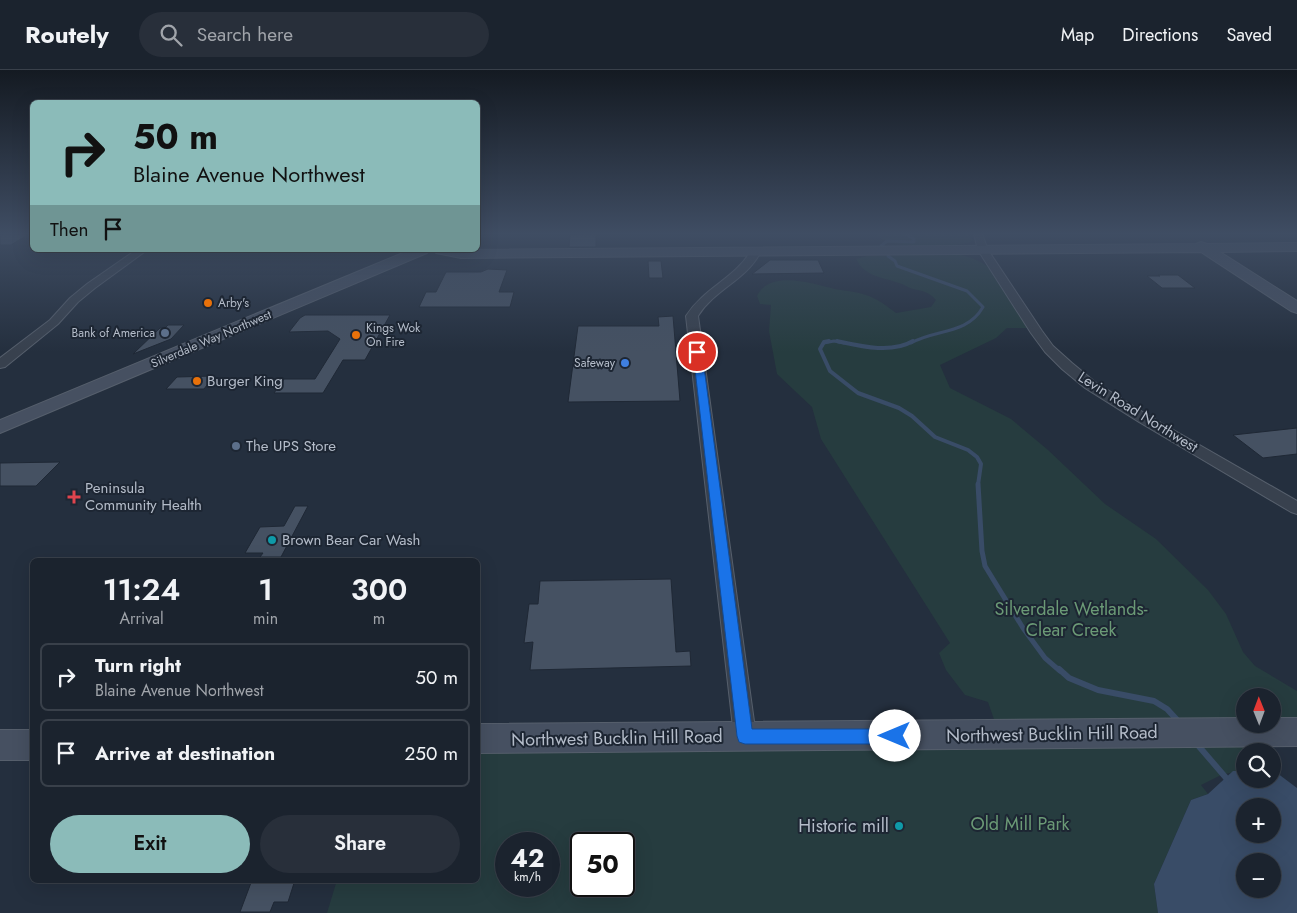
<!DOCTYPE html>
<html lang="en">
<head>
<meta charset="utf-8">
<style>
	:root { --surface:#1b232e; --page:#282f3a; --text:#f1f3f6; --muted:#a0a4aa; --line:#39404a; --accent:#8bbbb9 }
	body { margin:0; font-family:Jost,sans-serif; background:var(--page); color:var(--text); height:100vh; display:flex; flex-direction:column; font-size:19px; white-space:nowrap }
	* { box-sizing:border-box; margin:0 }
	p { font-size:16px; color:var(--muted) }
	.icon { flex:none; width:28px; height:28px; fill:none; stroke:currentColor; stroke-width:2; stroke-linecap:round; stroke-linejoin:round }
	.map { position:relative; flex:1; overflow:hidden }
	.side { position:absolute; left:30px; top:488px; width:450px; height:325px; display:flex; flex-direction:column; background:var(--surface); border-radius:8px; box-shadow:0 5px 20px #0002,0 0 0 1px var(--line) }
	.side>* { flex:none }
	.banner { position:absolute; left:30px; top:30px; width:450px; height:152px; border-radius:8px; box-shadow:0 5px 20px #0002,0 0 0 1px var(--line); background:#8bbbb9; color:#111; overflow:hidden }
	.needle { width:32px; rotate:359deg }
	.fabs { position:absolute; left:1236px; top:618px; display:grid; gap:10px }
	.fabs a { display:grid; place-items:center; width:45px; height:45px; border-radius:50%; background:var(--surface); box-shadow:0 5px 20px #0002,0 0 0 1px var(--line); font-size:25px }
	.speed { position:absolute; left:495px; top:762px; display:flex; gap:10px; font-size:25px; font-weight:700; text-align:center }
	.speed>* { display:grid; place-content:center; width:65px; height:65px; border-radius:50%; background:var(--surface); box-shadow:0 5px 20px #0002,0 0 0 1px var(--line); line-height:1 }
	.speed small { font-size:12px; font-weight:400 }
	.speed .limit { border:2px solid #111; border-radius:8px; background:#fff; color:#111 }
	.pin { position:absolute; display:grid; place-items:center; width:42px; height:42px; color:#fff; margin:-21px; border:2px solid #fff; border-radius:50%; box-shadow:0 1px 5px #0007 }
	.me { position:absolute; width:55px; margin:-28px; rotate:270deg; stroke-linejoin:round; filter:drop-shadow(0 0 4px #0008) }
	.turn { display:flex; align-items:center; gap:18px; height:105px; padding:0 20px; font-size:22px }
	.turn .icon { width:65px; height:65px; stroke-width:2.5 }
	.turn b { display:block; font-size:35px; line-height:42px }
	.then { display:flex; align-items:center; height:48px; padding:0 20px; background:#0003; gap:10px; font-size:19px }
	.eta { display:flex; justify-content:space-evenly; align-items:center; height:85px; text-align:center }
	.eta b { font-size:30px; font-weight:600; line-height:35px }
	.primary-button { display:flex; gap:10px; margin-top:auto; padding:10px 20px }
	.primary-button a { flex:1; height:58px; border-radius:30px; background:var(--accent); color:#111; font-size:20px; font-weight:600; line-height:58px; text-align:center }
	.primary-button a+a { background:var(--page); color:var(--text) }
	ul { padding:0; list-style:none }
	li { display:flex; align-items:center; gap:15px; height:68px; margin:0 10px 8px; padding:0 10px; border:2px solid var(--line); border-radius:8px }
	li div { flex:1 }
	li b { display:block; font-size:19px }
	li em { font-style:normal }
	header { display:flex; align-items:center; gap:30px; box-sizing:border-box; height:70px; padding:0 25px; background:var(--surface); border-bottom:1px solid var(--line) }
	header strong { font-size:24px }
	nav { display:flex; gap:28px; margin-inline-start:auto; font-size:18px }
	.search { width:350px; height:45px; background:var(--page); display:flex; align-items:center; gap:12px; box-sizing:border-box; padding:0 18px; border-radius:28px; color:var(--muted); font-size:19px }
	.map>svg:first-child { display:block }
</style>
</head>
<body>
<header>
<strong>Routely</strong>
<div class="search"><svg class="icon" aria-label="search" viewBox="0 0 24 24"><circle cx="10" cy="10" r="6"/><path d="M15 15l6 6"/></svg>Search here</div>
<nav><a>Map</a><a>Directions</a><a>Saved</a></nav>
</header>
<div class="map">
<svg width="1297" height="843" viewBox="0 0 1297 843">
	<rect width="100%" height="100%" fill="#242f3e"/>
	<!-- green -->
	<g fill="#263c3f" fill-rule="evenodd">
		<path d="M875,164H968L973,171C953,179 889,180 875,164Z"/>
		<path d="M956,184C998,190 1012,225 1033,258H1007L996,268L940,295L950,318L1011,349L1048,380L1105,434L1156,469L1208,520L1226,544L1243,582L1255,596L1297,621V662L1252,673L1256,681H1245V701L1223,704L1201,715L1208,724L1191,730L1154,814L1158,843H327L337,810H478V669L999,664L988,632L965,625L946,600L939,583L950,573L821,369L812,337L777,304L769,261L771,235L760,234L757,226C770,199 813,214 835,219C846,221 859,222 869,226C879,230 888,237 896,243L931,237L936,230C929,222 923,221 913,219C908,218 904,214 899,213C882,207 865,207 856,189L867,186ZM1245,626H1272V654H1245ZM506,774H549V816H506ZM581,774H624V816H581Z"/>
	</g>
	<!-- water -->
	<path fill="#394c67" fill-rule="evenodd" d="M1233,701H1245V709H1272L1273,702L1277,703L1297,718V843H1158L1154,814L1191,730L1208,724ZM1245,736H1272V764H1245ZM1272,791V819H1245V791Z"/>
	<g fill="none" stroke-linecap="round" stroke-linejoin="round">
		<!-- stream-far3 -->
		<g stroke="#394c67" stroke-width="3">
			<polyline points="881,176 887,171 914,172 914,169 906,164"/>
			<path d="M888,186L895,191L897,196L967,221L983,237C967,265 935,259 911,273"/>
			<polyline points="824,273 834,271 844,273"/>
		</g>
		<!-- stream-far2 -->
		<g stroke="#394c67" stroke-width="4">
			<polyline points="829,271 824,272 820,279 830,301 858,323 899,338 912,346 935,367 968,380 977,387 981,394 978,415"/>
			<path d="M837,271C860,276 891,284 913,271"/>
		</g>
		<!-- stream-far1 -->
		<polyline stroke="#394c67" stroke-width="5" points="978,414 982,481 985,496 1023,558 1045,588 1060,601"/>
		<!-- stream -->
		<g stroke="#394c67" stroke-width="6">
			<polyline points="1059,599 1069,608 1098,620 1154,631 1167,639 1179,652"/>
			<polyline points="1196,673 1227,709"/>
		</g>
	</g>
	<!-- building -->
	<g fill="#455162" stroke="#1f2835">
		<polygon points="0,164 29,164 11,175 0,175"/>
		<polygon points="577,164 596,164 596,177 569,177 570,165 577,165"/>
		<polygon points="770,190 818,190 824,203 752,204"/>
		<polygon points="648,191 661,191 663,208 649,208"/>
		<polygon points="488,199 507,200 499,222 514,222 510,237 419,237 426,222 436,222 446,202 481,202"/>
		<polygon points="1158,205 1178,205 1195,218 1162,218 1147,206 1160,206"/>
		<polygon points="305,245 390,245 365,290 343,290 323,323 274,323 284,309 315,309 340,269 328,261 289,262 300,248"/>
		<polygon points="673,246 680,331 568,332 578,256 659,256 658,247"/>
		<polygon points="168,255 184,255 171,269 133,284 160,258 165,258"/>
		<polygon points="214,306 204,319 166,319 177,307"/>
		<polygon points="1297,358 1297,384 1263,388 1233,365"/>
		<polygon points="60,392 36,416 0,416 0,393"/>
		<polygon points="295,436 308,436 281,487 260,487 263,483 245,483 260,457 284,456"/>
		<polygon points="671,509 676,582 690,581 691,596 530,600 533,572 524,573 529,534 538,534 540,511"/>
		<polygon points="252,810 295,810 288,832 274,832 270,842 240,842"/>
	</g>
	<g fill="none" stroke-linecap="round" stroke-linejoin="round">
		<!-- street casing -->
		<g stroke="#565f6c" stroke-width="2">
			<g id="street">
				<polygon points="974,164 982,164 988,180 1042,261 1053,276 1072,293 1095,312 1149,346 1297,431 1297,444 1291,442 1139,352 1085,318 1062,299 1045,282 1031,263 978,180"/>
				<polygon points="136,180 147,180 95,218 78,232 58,254 5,297 0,298 0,288 50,250 70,228 87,214"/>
				<path d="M755,180L760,183C746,210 714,220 698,246L756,666L753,673L745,676L737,673L734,666L686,246C705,217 734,209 751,181Z"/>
			</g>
		</g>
		<!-- secondary casing -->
		<g stroke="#565f6c" stroke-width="2">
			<g id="secondary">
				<polygon points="1201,172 1207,174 1297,173 1297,181 1220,182 1297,231 1297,243 1291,241 1201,182 461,188 436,183 434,180 1196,174"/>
				<polygon points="410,180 429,180 427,183 0,363 0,350"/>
				<polygon points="1245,648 1245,654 1272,654 1272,648 1297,648 1297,676 478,683 478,654"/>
				<rect x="0" y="660" width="32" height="30"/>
			</g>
		</g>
		<!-- street -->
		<use href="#street" fill="#38414e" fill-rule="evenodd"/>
		<!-- secondary -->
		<use href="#secondary" fill="#465061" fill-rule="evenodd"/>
	</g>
	<!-- sky -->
	<linearGradient id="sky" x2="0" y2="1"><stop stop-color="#141a22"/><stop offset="0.58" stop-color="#3f4d63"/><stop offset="1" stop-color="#3f4d63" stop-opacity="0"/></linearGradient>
	<rect width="1297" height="282" fill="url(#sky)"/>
	<!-- route -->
	<polygon fill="#1a73e8" stroke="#114b97" points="697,280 702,282 752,659 895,659 901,661 903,666 901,671 895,674 745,674 739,672 737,666 693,282"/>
	<!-- markers -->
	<g fill="#e8710a" stroke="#1d2633" stroke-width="2">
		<circle cx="208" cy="233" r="5"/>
		<circle cx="356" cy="265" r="5"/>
		<circle cx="197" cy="311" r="5"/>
	</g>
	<g fill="#5c6f8a" stroke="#1d2633" stroke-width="2">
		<circle cx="165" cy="263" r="5"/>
		<circle cx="236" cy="376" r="5"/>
	</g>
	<circle fill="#3f7fe0" stroke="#1d2633" stroke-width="2" cx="625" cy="293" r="5"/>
	<path fill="#e0444e" stroke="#1d2633" stroke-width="2" d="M71.5 419.5h5v5h5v5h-5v5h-5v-5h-5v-5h5z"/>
	<g fill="#0f9aa8" stroke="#1d2633" stroke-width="2">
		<circle cx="272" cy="470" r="5"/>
		<circle cx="899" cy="756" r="5"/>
	</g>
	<g text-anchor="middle" stroke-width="4" stroke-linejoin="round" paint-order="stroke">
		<!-- far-poi labels -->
		<g font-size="12" fill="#b4bcc9" stroke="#1d2633" text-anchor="start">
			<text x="218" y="237">Arby's</text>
			<text x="366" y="262">Kings Wok<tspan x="366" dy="14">On Fire</tspan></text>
			<text x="155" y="267" text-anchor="end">Bank of America</text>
			<text x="615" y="297" text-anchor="end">Safeway</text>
		</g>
		<!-- far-street labels -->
		<g font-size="12" fill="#b4bcc9" stroke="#1d2633">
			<text transform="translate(211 269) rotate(-23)" y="4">Silverdale Way Northwest</text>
		</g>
		<!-- poi labels -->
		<g font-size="15" fill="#b4bcc9" stroke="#1d2633" text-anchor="start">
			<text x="207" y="316">Burger King</text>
			<text x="246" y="381">The UPS Store</text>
			<text x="85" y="423">Peninsula<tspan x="85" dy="17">Community Health</tspan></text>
			<text x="282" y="475">Brown Bear Car Wash</text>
		</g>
		<!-- street labels -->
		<g font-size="15" fill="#b4bcc9" stroke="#1d2633">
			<text transform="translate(1138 342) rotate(32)" y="5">Levin Road Northwest</text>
		</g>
		<!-- near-park labels -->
		<g font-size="18" fill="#6b9a76" stroke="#1d2633">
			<text x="1071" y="545">Silverdale Wetlands-<tspan x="1071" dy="21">Clear Creek</tspan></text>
			<text x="1020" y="760">Old Mill Park</text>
		</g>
		<!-- near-street labels -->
		<g font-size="18" fill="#b4bcc9" stroke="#1d2633">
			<text transform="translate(1052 664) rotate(-1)" y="6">Northwest Bucklin Hill Road</text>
			<text transform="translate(617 668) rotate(-1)" y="6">Northwest Bucklin Hill Road</text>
		</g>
		<!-- near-poi labels -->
		<g font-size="18" fill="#b4bcc9" stroke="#1d2633" text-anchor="end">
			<text x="889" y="762">Historic mill</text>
		</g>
	</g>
</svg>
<div class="fabs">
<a><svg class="needle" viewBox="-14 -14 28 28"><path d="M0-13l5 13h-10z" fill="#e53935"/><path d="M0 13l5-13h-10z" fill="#a0a4aa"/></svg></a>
<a><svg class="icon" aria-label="search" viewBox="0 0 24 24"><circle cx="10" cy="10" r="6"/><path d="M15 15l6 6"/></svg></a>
<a>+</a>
<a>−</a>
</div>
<div class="speed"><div>42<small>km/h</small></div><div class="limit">50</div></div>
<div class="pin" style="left:697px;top:282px;background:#d93025"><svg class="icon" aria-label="arrive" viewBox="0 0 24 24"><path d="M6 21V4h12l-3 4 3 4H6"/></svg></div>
<svg class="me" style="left:895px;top:666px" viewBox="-20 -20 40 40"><circle r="19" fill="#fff"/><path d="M0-13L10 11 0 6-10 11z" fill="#1a73e8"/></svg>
<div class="banner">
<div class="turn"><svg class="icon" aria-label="right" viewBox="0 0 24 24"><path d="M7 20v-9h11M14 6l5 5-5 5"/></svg><div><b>50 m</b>Blaine Avenue Northwest</div></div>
<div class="then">Then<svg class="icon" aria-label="arrive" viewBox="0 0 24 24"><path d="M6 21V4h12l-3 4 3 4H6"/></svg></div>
</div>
<section class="side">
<div class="eta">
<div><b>11:24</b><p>Arrival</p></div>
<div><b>1</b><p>min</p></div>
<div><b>300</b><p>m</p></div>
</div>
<ul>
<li><svg class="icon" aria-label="right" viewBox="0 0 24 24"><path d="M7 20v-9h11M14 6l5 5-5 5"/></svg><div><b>Turn right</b><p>Blaine Avenue Northwest</p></div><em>50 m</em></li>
<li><svg class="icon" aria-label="arrive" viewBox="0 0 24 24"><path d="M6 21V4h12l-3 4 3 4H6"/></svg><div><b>Arrive at destination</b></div><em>250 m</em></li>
</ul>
<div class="primary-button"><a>Exit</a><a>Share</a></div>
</section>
</div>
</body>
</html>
